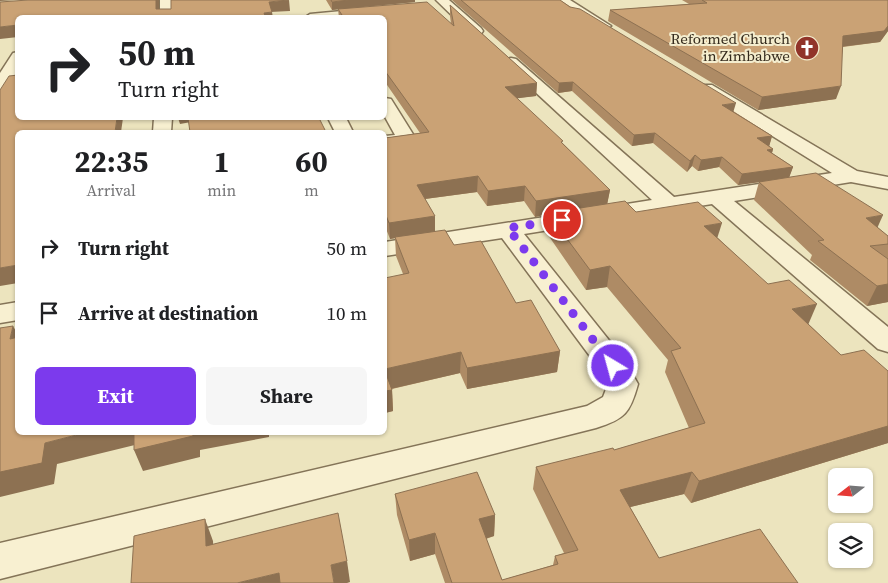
<!DOCTYPE html>
<html lang="en">
<head>
<meta charset="utf-8">
<style>
	:root { --surface:#fff; --page:#f6f6f6; --text:#202124; --muted:#757577; --accent:#7c3aed }
	body { margin:0; font-family:"Source Serif 4",serif; background:var(--page); color:var(--text); height:100vh; display:flex; flex-direction:column; font-size:19px; white-space:nowrap }
	* { box-sizing:border-box; margin:0 }
	p { font-size:16px; color:var(--muted) }
	.icon { flex:none; width:28px; height:28px; fill:none; stroke:currentColor; stroke-width:2; stroke-linecap:round; stroke-linejoin:round }
	.map { position:relative; flex:1; overflow:hidden }
	.panel { position:absolute; left:15px; top:130px; width:372px; height:305px; display:flex; flex-direction:column; background:var(--surface); border-radius:8px; box-shadow:0 1px 4px #0004 }
	.panel>* { flex:none }
	.guide { position:absolute; left:15px; top:15px; width:372px; height:105px; border-radius:8px; box-shadow:0 1px 4px #0004; background:#fff; color:var(--text); overflow:hidden }
	.needle { width:32px; rotate:253deg }
	.buttons { position:absolute; left:828px; top:468px; display:grid; gap:10px }
	.buttons a { display:grid; place-items:center; width:45px; height:45px; border-radius:8px; background:var(--surface); box-shadow:0 1px 4px #0004; font-size:25px }
	.pin { position:absolute; display:grid; place-items:center; width:42px; height:42px; color:#fff; margin:-21px; border:2px solid #fff; border-radius:50%; box-shadow:0 1px 5px #0007 }
	.me { position:absolute; width:55px; margin:-28px; rotate:323deg; stroke-linejoin:round; filter:drop-shadow(0 0 4px #0008) }
	.turn { display:flex; align-items:center; gap:18px; height:105px; padding:0 20px; font-size:22px }
	.turn .icon { width:65px; height:65px; stroke-width:2.5 }
	.turn b { display:block; font-size:35px; line-height:42px }
	.eta { display:flex; justify-content:space-evenly; align-items:center; height:85px; text-align:center }
	.eta b { font-size:30px; font-weight:700; line-height:35px }
	.primary-button { display:flex; gap:10px; margin-top:auto; padding:10px 20px }
	.primary-button a { flex:1; height:58px; border-radius:8px; background:var(--accent); color:#fff; font-size:20px; font-weight:700; line-height:58px; text-align:center }
	.primary-button a+a { background:var(--page); color:var(--text) }
	ul { padding:0; list-style:none }
	li { display:flex; align-items:center; gap:15px; height:65px; padding:0 20px }
	li div { flex:1 }
	li b { display:block; font-size:19px }
	li em { font-style:normal }
	.map>svg:first-child { display:block }
</style>
</head>
<body>
<div class="map">
<svg width="888" height="583" viewBox="0 0 888 583">
	<rect width="100%" height="100%" fill="#ece4be"/>
	<g fill="none" stroke-linecap="round" stroke-linejoin="round">
		<!-- street casing -->
		<g stroke="#847458" stroke-width="3">
			<g id="street">
				<rect x="160" y="0" width="12" height="18"/>
				<polygon points="436,0 449,0 481,28 483,31 481,34 471,34"/>
				<polygon points="556,0 570,0 611,26 604,30 599,29"/>
				<polygon points="374,8 380,12 378,15 356,18 304,18 310,14"/>
				<polygon points="18,52 18,70 6,89 0,91 0,73 13,53"/>
				<path d="M511,58L516,59L674,197L832,173L700,91L698,88L700,85H712L857,171L888,177V189L851,182L734,201L888,327V352L878,349L712,204L524,234L624,359L638,384C630,413 625,419 596,428L0,579V543L587,406L603,397L608,384L601,371L502,238L385,256V242L652,200L506,65L504,62L506,59Z"/>
				<polygon points="385,98 391,99 416,139 414,143 385,148 385,136 395,135 385,117"/>
				<polygon points="154,118 172,118 171,132 153,132"/>
				<polygon points="328,118 346,118 353,132 335,132"/>
				<polygon points="18,302 18,320 0,323 0,305"/>
			</g>
		</g>
		<!-- street -->
		<use href="#street" fill="#f8f0d1" fill-rule="evenodd"/>
	</g>
	<!-- wall -->
	<g fill="#ae8b65">
		<polygon points="326,0 415,0 415,2 361,7 451,24 450,16 450,5 537,83 536,96 517,98 610,190 607,204 636,212 718,238 841,355 888,371 888,443 691,503 684,494 630,507 659,558 798,583 445,583 435,554 410,561 397,515 395,494 495,515 494,536 486,539 502,580 553,565 555,556 564,553 533,489 536,467 614,450 689,428 665,372 668,360 607,287 586,290 546,232 548,214 535,217 524,201 487,206 477,192 425,199 435,231 454,245 516,303 560,351 557,372 467,389 460,373 392,389 393,411 385,413 403,274 396,256 395,238 390,239 385,226 385,138 420,133 385,82 385,18 339,18 338,9 332,10"/>
		<polygon points="452,0 560,0 772,136 769,146 773,149 772,153 793,167 789,177 877,227 888,236 888,302 867,306 810,260 812,255 754,200 759,182 738,185 719,167 698,171 692,166 687,172 653,143 632,146 572,91 558,93 453,1"/>
		<polygon points="682,0 888,0 888,31 880,42 843,47 836,99 758,110 608,21 610,10 689,4"/>
	</g>
	<!-- shaded-wall -->
	<g fill="#8d7152">
		<polygon points="0,0 16,0 0,1"/>
		<polygon points="156,0 159,0 159,18 156,9"/>
		<polygon points="289,0 290,11 270,12 269,2"/>
		<polygon points="349,0 415,0 415,2 332,10 332,2"/>
		<polygon points="272,12 273,18 264,18 264,13"/>
		<polygon points="18,25 18,37 0,39 0,27"/>
		<polygon points="888,26 888,31 880,42 839,47 843,36"/>
		<polygon points="573,82 572,91 558,93 559,83"/>
		<polygon points="537,83 536,96 504,100 505,87"/>
		<polygon points="841,86 836,99 758,110 762,97"/>
		<polygon points="736,103 733,113 722,105"/>
		<polygon points="117,118 123,118 121,132 115,132"/>
		<polygon points="178,118 190,118 191,122 180,124"/>
		<polygon points="655,133 653,143 632,146 634,135"/>
		<polygon points="772,136 769,147 757,138"/>
		<polygon points="773,149 770,160 767,150"/>
		<polygon points="695,155 692,166 687,172 690,161"/>
		<polygon points="722,157 719,167 698,171 701,160"/>
		<polygon points="793,167 789,178 738,185 742,174"/>
		<polygon points="478,176 477,192 417,200 417,185"/>
		<polygon points="525,186 524,201 487,206 488,191"/>
		<polygon points="610,190 607,205 548,213 548,214 535,217 536,201"/>
		<polygon points="883,215 875,233 866,218"/>
		<polygon points="435,216 435,232 390,239 389,223"/>
		<polygon points="722,223 716,242 704,226"/>
		<polygon points="18,265 18,283 0,286 0,268"/>
		<polygon points="610,266 607,287 586,290 590,270"/>
		<polygon points="888,284 888,302 867,306 877,286"/>
		<polygon points="817,304 808,325 792,309"/>
		<polygon points="13,326 18,335 18,354 10,339"/>
		<polygon points="560,351 557,372 467,389 467,368"/>
		<polygon points="461,352 460,373 386,390 385,369"/>
		<polygon points="392,390 393,411 385,413 385,391"/>
		<polygon points="888,426 888,443 691,503 699,481"/>
		<polygon points="88,432 138,432 143,443 57,464 54,484 0,497 0,472 45,443"/>
		<polygon points="193,432 269,432 269,437 200,450 200,457 143,471 134,450"/>
		<polygon points="692,472 684,494 614,511 620,490"/>
		<polygon points="495,515 494,536 477,541 479,519"/>
		<polygon points="205,519 213,541 214,568 206,546"/>
		<polygon points="435,533 435,554 410,561 409,540"/>
		<polygon points="347,561 350,582 347,583 334,583 331,565"/>
		<polygon points="279,573 282,583 237,583"/>
	</g>
	<!-- building -->
	<g fill="#caa275" stroke="#8d7152">
		<polygon points="28,0 156,0 156,9 171,9 171,0 288,0 269,2 272,12 264,13 266,18 18,18 18,25 0,27 0,2"/>
		<polygon points="331,0 349,0 332,2"/>
		<polygon points="461,0 560,0 570,7 580,9 736,103 722,105 772,136 757,138 773,149 767,150 793,167 742,174 722,157 701,160 695,155 690,161 655,133 634,135 573,82 559,83"/>
		<polygon points="702,0 888,0 888,26 884,31 843,36 841,86 762,97 610,10 707,3"/>
		<polygon points="427,2 454,26 450,5 537,83 505,87 563,141 561,142 610,190 536,201 525,186 488,191 478,176 417,185 435,216 389,223 385,213 385,138 429,132 385,71 385,18 344,18 338,9"/>
		<polygon points="18,75 18,118 117,118 115,132 18,132 18,265 0,268 0,90 9,76"/>
		<polygon points="188,118 319,118 326,132 190,132"/>
		<polygon points="816,173 883,215 866,218 888,236 888,244 870,246 888,259 888,284 877,286 818,241 824,240 759,182"/>
		<polygon points="625,201 636,212 698,202 722,223 704,226 768,284 789,280 817,304 792,309 841,355 864,350 888,371 888,426 699,481 692,472 620,490 659,558 760,529 798,583 452,583 435,533 409,540 395,494 477,472 495,515 479,519 502,580 558,564 555,556 578,550 536,467 613,448 614,450 705,423 671,351 681,348 610,266 590,270 548,213"/>
		<polygon points="445,230 454,245 481,241 516,303 531,300 560,351 467,368 461,352 385,369 385,278 409,273 395,237"/>
		<polygon points="13,326 10,339 18,337 18,432 88,432 45,443 42,463 0,472 0,328"/>
		<polygon points="385,371 392,390 385,391"/>
		<polygon points="134,432 193,432 193,436 134,450"/>
		<polygon points="338,513 347,561 331,565 334,583 280,583 279,573 237,583 131,583 134,536 205,519 206,546"/>
	</g>
	<g fill="none" stroke-linecap="round" stroke-linejoin="round">
		<!-- route -->
		<polyline stroke="#7c3aed" stroke-width="9" stroke-dasharray="0 16.2" points="562,220 508,228 613,366"/>
	</g>
	<!-- icons -->
	<defs>
		<g id="church-disc" transform="scale(1.25)"><circle r="9.5" fill="#913429" stroke="#f4edce"/><path d="M-1.2-6h2.4v3.5h3.3v2.4h-3.3V6h-2.4V-.1h-3.3v-2.4h3.3Z" fill="#fff"/></g>
	</defs>
	<g fill-rule="evenodd">
		<use href="#church-disc" x="807" y="48"/>
	</g>
	<g text-anchor="middle" stroke-width="4" stroke-linejoin="round" paint-order="stroke">
		<!-- far-poi labels -->
		<g font-size="15" fill="#342a1c" stroke="#f4edce" text-anchor="end">
			<text x="790" y="44">Reformed Church<tspan x="790" dy="17">in Zimbabwe</tspan></text>
		</g>
	</g>
</svg>
<div class="buttons">
<a><svg class="needle" viewBox="-14 -14 28 28"><path d="M0-13l5 13h-10z" fill="#e53935"/><path d="M0 13l5-13h-10z" fill="#757577"/></svg></a>
<a><svg class="icon" aria-label="layers" viewBox="0 0 24 24"><path d="M12 4l9 5-9 5-9-5zM3 14l9 5 9-5"/></svg></a>
</div>
<div class="pin" style="left:562px;top:220px;background:#d93025"><svg class="icon" aria-label="arrive" viewBox="0 0 24 24"><path d="M6 21V4h12l-3 4 3 4H6"/></svg></div>
<svg class="me" style="left:613px;top:366px" viewBox="-20 -20 40 40"><circle r="17" fill="#7c3aed" stroke="#fff" stroke-width="3"/><path d="M0-11L8 9 0 5-8 9z" fill="#fff"/></svg>
<div class="guide">
<div class="turn"><svg class="icon" aria-label="right" viewBox="0 0 24 24"><path d="M7 20v-9h11M14 6l5 5-5 5"/></svg><div><b>50 m</b>Turn right</div></div>
</div>
<section class="panel">
<div class="eta">
<div><b>22:35</b><p>Arrival</p></div>
<div><b>1</b><p>min</p></div>
<div><b>60</b><p>m</p></div>
</div>
<ul>
<li><svg class="icon" aria-label="right" viewBox="0 0 24 24"><path d="M7 20v-9h11M14 6l5 5-5 5"/></svg><div><b>Turn right</b></div><em>50 m</em></li>
<li><svg class="icon" aria-label="arrive" viewBox="0 0 24 24"><path d="M6 21V4h12l-3 4 3 4H6"/></svg><div><b>Arrive at destination</b></div><em>10 m</em></li>
</ul>
<div class="primary-button"><a>Exit</a><a>Share</a></div>
</section>
</div>
</body>
</html>
